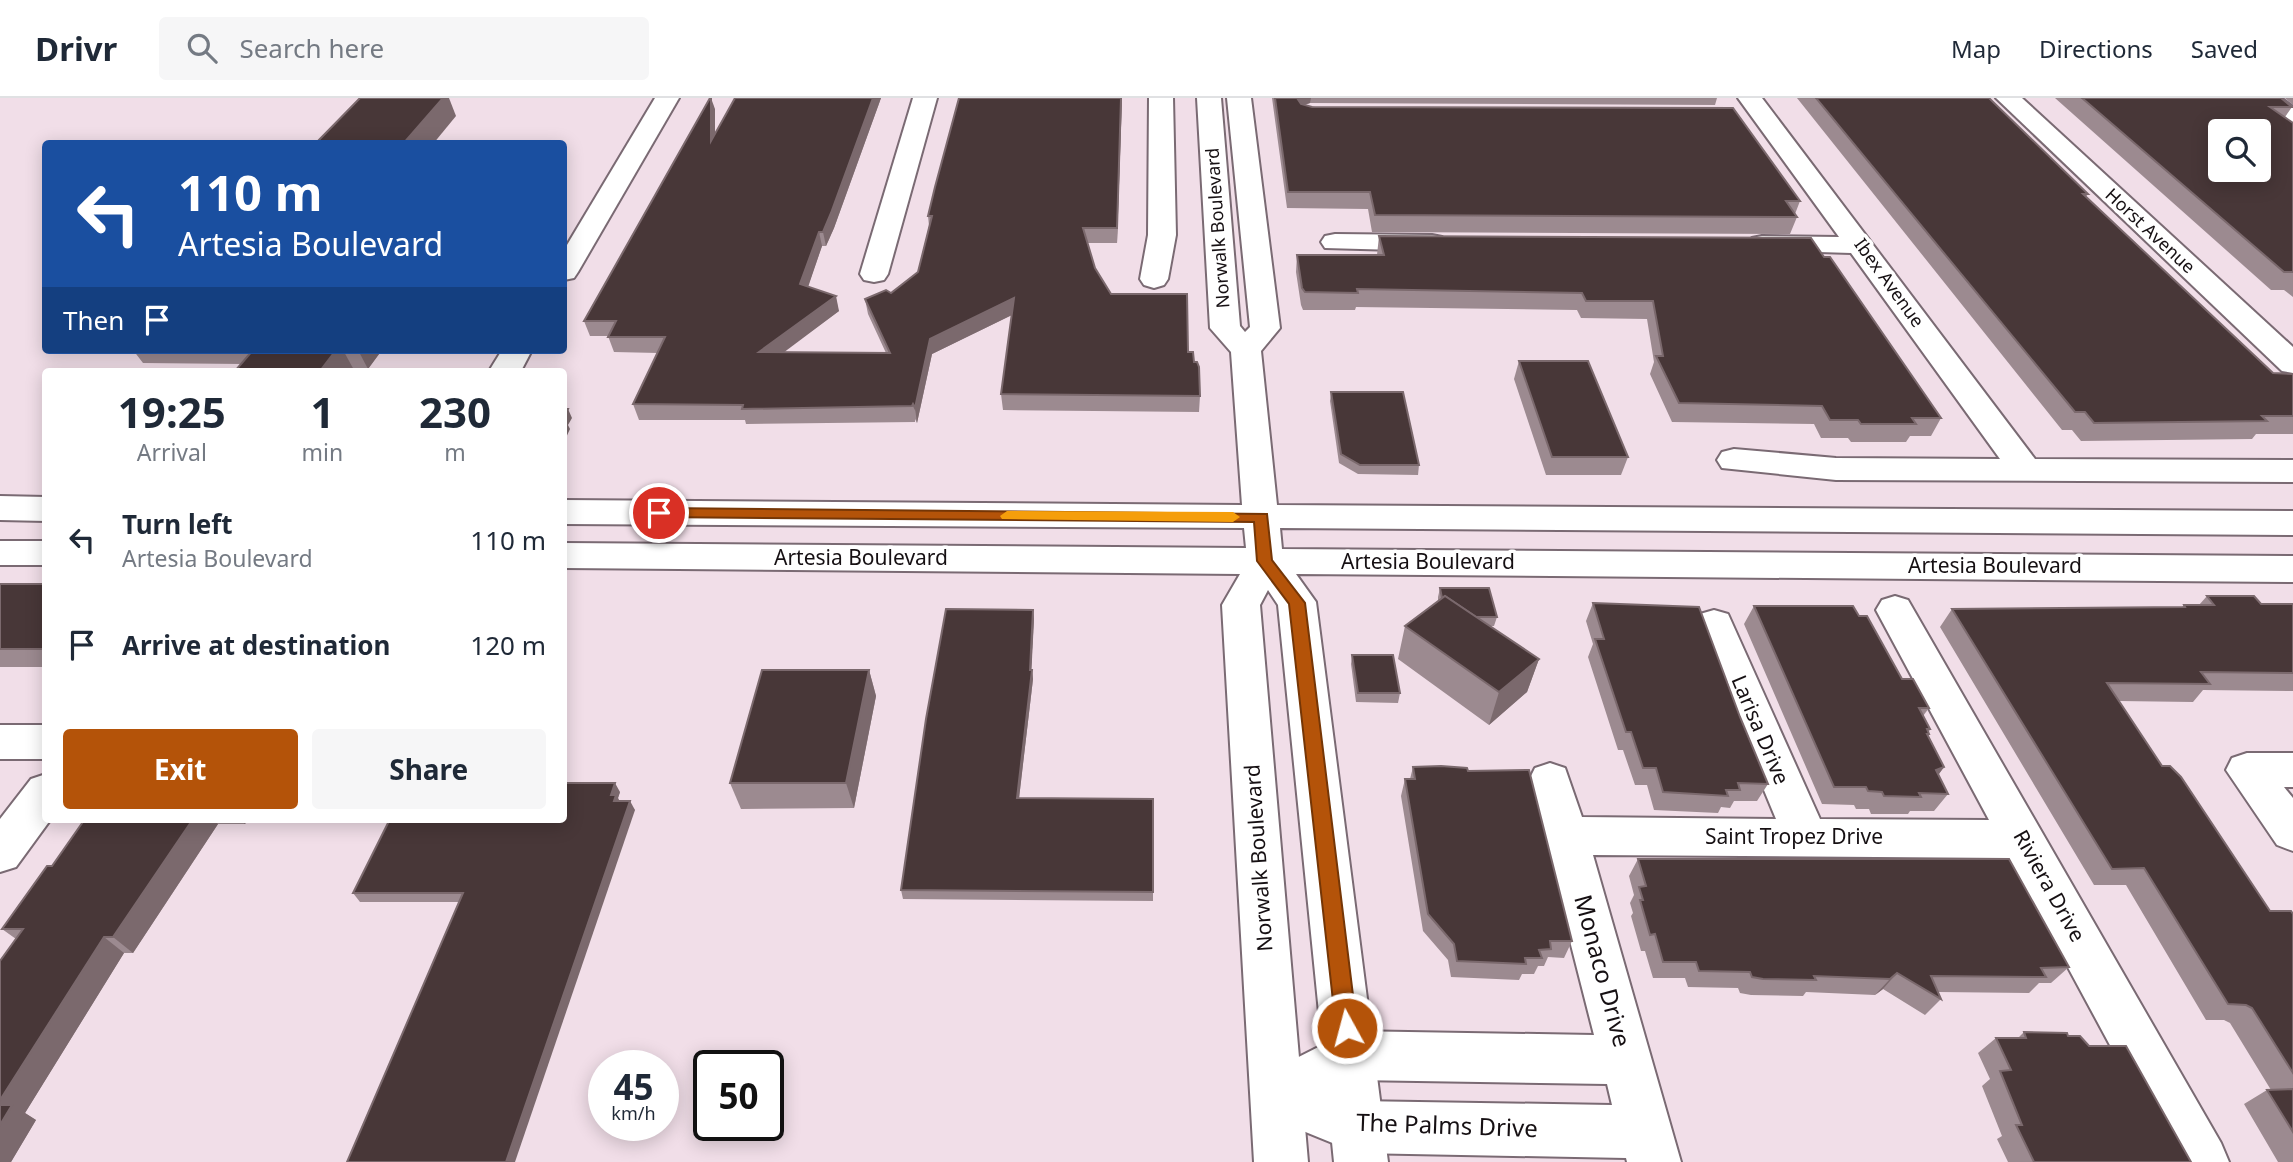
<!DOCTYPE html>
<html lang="en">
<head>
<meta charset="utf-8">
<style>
	:root { --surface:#fff; --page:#f6f6f7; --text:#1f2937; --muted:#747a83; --line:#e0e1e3; --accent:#b45309 }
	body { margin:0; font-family:"Noto Sans",sans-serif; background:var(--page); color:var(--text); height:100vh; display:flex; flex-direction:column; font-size:26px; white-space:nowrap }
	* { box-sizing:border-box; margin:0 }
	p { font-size:23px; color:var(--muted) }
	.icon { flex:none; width:38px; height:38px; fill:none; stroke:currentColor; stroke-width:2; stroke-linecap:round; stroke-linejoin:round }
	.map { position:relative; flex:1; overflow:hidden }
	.sheet { position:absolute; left:42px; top:270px; width:525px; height:455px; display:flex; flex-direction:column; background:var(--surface); border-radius:7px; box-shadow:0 4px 18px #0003 }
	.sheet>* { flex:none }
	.top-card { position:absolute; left:42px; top:42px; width:525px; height:214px; border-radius:7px; box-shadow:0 4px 18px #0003; background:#1a4fa0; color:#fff; overflow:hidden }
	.buttons { position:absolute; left:2208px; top:21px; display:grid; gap:14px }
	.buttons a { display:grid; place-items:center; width:63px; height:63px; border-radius:7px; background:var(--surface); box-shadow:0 4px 18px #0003; font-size:35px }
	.speed { position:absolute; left:588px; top:952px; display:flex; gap:14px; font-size:35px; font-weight:700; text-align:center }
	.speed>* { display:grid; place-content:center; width:91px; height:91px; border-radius:50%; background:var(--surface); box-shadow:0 4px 18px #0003; line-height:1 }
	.speed small { font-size:18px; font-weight:400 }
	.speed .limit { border:4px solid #111; border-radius:10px; background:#fff; color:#111 }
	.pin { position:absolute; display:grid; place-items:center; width:60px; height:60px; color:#fff; margin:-30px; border:4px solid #fff; border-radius:50%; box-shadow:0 2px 7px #0007 }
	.me { position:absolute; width:77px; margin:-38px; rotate:353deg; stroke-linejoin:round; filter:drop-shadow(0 0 5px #0008) }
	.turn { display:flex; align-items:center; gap:24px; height:147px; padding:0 21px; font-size:32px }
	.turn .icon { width:91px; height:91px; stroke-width:2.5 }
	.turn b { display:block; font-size:49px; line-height:60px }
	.then { display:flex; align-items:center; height:66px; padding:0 21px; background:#0003; gap:14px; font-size:26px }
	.eta { display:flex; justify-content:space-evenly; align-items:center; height:119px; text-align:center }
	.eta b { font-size:42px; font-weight:700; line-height:49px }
	.action { display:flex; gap:14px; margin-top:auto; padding:14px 21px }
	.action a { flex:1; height:80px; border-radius:7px; background:var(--accent); color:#fff; font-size:28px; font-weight:700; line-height:80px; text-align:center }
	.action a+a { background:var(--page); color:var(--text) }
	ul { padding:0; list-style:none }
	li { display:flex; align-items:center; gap:21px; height:105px; padding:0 21px }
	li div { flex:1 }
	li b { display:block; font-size:26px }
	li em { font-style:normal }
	header { display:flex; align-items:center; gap:42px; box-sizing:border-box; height:98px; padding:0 35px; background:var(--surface); border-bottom:2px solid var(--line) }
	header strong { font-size:33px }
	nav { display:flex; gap:38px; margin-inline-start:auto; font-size:24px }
	.search { width:490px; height:63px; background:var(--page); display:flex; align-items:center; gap:18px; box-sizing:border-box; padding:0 24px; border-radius:7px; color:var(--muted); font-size:26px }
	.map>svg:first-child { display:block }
</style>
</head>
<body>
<header>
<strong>Drivr</strong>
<div class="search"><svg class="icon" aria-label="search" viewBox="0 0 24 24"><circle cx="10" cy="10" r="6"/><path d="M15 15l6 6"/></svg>Search here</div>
<nav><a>Map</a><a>Directions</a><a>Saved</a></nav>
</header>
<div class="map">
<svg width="2293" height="1064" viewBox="0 0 2293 1064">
	<rect width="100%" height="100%" fill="#f1dee8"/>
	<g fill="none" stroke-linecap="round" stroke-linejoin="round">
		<!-- minor casing -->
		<g stroke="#7a6a73" stroke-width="4">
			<g id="minor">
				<polygon points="655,0 679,0 578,174 574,180 564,182 564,152"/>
				<polygon points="913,0 937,0 888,176 884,182 874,184 864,182 860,176"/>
				<polygon points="1149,0 1173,0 1176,137 1168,181 1164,187 1154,190 1144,187 1140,181 1148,137"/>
				<polygon points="1738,0 1762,0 2035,361 2293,362 2293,384 1836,382 1722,370 1717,362 1722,354 1734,351 1836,360 2000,361 1851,155 1752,152 1748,146 1752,140 1762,138 1839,139"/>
				<polygon points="1996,0 2022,0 2293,249 2293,275 2282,273"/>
				<polygon points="2254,0 2281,0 2293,9 2293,27 2285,25"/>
				<polygon points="1335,136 1432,137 1442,139 1446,145 1442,151 1432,153 1325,150 1321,144 1325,138"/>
				<polygon points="502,252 532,252 521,273 489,273"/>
				<path d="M1895,498L1908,502L2221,1045L2229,1064H2173L2009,760L1593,757L1681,1064H1627L1626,1060L1357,1055L1259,1015L1251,997L1259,979L1350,933L1594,937L1529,682L1535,670L1550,665L1565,670L1582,719L1776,721L1695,526L1700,516L1714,512L1728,516L1820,721L1989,722L1876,512L1882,502ZM1355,982L1607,986L1612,1007L1357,1003L1334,994Z"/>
				<rect x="0" y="627" width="46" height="34"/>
				<polygon points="2247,655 2293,655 2293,689 2284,689 2293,700 2293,753 2277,747 2226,672 2232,660"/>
				<polygon points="46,676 46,721 51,721 16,769 0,774 0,721 31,681"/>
			</g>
		</g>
		<!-- major casing -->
		<g stroke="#7a6a73" stroke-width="4">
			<g id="major">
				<polygon points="1197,0 1221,0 1240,228 1245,234 1250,229 1227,0 1251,0 1280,230 1261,253 1277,407 2293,413 2293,437 1280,430 1282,451 2293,458 2293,484 1296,476 1316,504 1388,1064 1334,1064 1278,507 1268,492 1260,507 1308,1064 1254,1064 1222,507 1240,476 564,470 564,445 1246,450 1244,430 564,426 564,402 1242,407 1231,254 1210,230"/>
				<polygon points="0,398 46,399 46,423 0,422"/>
				<rect x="0" y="443" width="46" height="24"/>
			</g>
		</g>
		<!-- minor -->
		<use href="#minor" fill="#fff" fill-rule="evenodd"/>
		<!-- major -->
		<use href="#major" fill="#fff" fill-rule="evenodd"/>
	</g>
	<!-- wall -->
	<g fill="#9c8a90">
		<polygon points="735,0 881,0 834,130 826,148 822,148 808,188 839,213 783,254 886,255 868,216 865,201 891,195 918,174 929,128 928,118 959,0 1122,0 1117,145 1087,145 1095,170 1111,196 1188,254 1194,264 1200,298 1199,314 1003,312 1001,296 1012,217 932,256 917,325 915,321 915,324 746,326 745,322 639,322 633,306 658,255 614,254 608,238 590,238 584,223 715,11 715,36"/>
		<polygon points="1272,0 1717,0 1715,7 1310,5 1305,7 1800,103 1795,116 1797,119 1790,136 1372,134 1368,111 1287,110"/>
		<polygon points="1797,0 1989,0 2088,96 2086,99 2273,275 2293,276 2293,336 2256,336 2252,341 2081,343 2072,332 2062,332"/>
		<polygon points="2055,0 2281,0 2292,9 2285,19 2293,25 2293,199 2284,192 2271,192"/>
		<polygon points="2285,0 2293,0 2293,7"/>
		<polygon points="1379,138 1824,159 1941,320 1931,338 1910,338 1906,344 1851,344 1848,340 1821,340 1814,326 1672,324 1650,276 1654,264 1647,221 1581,220 1577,212 1356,209 1355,212 1303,212 1301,207 1296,174 1297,157 1377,157"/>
		<polygon points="133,252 382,252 368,271 354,272 242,266 143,265"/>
		<polygon points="1519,263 1628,359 1621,377 1546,377 1514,281"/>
		<polygon points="1331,294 1419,367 1418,377 1358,376 1339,365 1330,303"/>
		<rect x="0" y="486" width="46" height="83"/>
		<polygon points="1440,490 1497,519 1494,528 1490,528 1539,561 1527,594 1489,627 1398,561 1405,528 1438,503 1438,499"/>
		<polygon points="2207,498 2261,506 2293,506 2293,593 2203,592 2193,604 2119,603 2162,668 2270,813 2293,816 2293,1064 2278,1064 2244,1006 2267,992 2271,992 2230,925 2224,922 2206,922 2126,787 2094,787 1940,529 1952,511 2182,509 2184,507 2199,507"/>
		<polygon points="1593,505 1740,619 1768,686 1757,703 1734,703 1730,710 1721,709 1718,715 1654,712 1647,687 1635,687 1623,652 1618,652 1588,559 1593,546 1586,523"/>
		<polygon points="1754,508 1859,518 1902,581 1929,610 1923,618 1930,631 1928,637 1944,669 1938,677 1948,696 1934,713 1910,713 1908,716 1871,716 1869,711 1856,711 1854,707 1822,706 1744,526"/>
		<polygon points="1033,512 1034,521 1031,572 1032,572 1033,581 1019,700 1153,701 1153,803 903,801 901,792"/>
		<polygon points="1352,557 1400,595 1398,605 1356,604 1351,566"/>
		<polygon points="869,572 876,598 854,710 741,711 730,685"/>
		<polygon points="1413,669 1468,673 1572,843 1564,860 1548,859 1544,868 1538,868 1534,876 1522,876 1519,882 1451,879 1448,862 1423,833 1401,698 1405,681 1410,681"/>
		<polygon points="620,694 618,700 619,703 635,712 459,804 360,804 353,795"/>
		<polygon points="85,721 248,721 245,726 218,726 133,855 124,855 25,1015 36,1022 11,1064 16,841 2,831 52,768"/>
		<polygon points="1638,761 2069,869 2051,885 2039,885 2029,895 1938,894 1941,901 1925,917 1883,891 1875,897 1806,894 1803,898 1751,897 1740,895 1738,890 1688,889 1685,880 1653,880 1645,853 1641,853 1631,818 1633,815 1630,805 1634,797 1629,778"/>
		<polygon points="2024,934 2068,938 2191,1064 2008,1064 1997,1041 2002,1038 1982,988 1990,981 1978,955 1996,940 2018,940"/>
	</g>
	<!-- shaded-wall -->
	<g fill="#7b696d">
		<polygon points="443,0 449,0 456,18 433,46 403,46"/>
		<polygon points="711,0 715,11 715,57 711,43"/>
		<polygon points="873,0 881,0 834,130 826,148 823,134"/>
		<polygon points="1121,0 1122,0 1117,145 1117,130"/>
		<polygon points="1297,0 1311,0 1310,5 1300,8"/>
		<polygon points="819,134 822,148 804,201 800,186"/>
		<polygon points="836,198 839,213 763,270 759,254"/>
		<polygon points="1014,200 1016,215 932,256 917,325 915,310 930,241"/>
		<polygon points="336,252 343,252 354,272 353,273 320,273"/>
		<polygon points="358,252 382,252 368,271"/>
		<polygon points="568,311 572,320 568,327 570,331 564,344 564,320"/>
		<polygon points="1033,512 1034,521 1031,581 1030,572"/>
		<polygon points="1539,561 1527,594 1489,627 1499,594"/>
		<polygon points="869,572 876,598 854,710 846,685"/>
		<polygon points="1032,572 1033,581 1018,709 1017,700"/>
		<polygon points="1944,669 1931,687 1936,672"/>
		<polygon points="615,685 620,694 618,700 621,706 619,712 611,697"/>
		<polygon points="630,703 635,712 515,1064 506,1064"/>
		<polygon points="193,721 213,721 218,726 133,855 113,839"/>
		<polygon points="240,721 248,721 245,726"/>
		<polygon points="104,839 124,855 25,1015 36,1022 11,1064 0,1064 0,1002"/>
		<polygon points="1897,875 1883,891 1875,897 1890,881"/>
	</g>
	<!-- building -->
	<g fill="#483738" stroke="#7b696d" stroke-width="2" fill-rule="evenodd">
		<polygon points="360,0 443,0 403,46 315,46"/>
		<polygon points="710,0 711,0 711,43 735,0 873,0 831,115 823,134 819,134 800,186 836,198 759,254 890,255 865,201 886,192 891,195 918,174 932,118 928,118 935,89 959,0 1121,0 1117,130 1083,130 1095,170 1111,196 1187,196 1188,254 1193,254 1194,264 1197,264 1199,269 1200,298 1001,296 1014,200 930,241 915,310 913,306 912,308 742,311 743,307 633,306 665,239 608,239 616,223 584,223"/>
		<polygon points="1275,0 1297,0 1301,6 1312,9 1733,10 1800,103 1786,103 1797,119 1375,117 1370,94 1288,94"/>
		<polygon points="1816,0 1989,0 2088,96 2083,96 2273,275 2293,276 2293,318 2262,318 2267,323 2094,325 2085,314 2075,314"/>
		<path d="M2082,0H2281L2292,9H2270L2293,25V174H2284ZM2221,33H2259V72H2221Z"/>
		<polygon points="1379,138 1811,140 1824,159 1830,159 1941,320 1912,320 1916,326 1861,326 1858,322 1830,322 1822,308 1679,305 1656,258 1663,258 1653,203 1586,203 1582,195 1357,191 1358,195 1305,194 1302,190 1297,157 1384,157"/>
		<polygon points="253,252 336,252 320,273 235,273"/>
		<polygon points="1519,263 1588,263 1628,359 1552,359"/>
		<polygon points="1331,294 1403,294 1419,367 1360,367 1341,356"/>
		<polygon points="564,311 568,311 564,320"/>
		<rect x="0" y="486" width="46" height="65"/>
		<polygon points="1440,490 1489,490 1497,519 1476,519 1445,498 1442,500"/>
		<polygon points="1445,498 1539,561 1499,594 1405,528"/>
		<polygon points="2207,498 2254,498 2261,506 2293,506 2293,575 2201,574 2210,586 2107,585 2162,668 2170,668 2181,679 2270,813 2291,813 2293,816 2293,975 2252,910 2246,907 2228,906 2144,770 2112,771 1952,511 2185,509 2184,507 2214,507"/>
		<polygon points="1593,505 1699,509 1740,619 1768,686 1738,685 1740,692 1726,692 1728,698 1663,694 1656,670 1643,670 1631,634 1626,634 1595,541 1604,541"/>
		<polygon points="1754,508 1853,508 1859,518 1867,518 1902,581 1913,581 1929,610 1919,610 1930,631 1927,631 1929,636 1927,636 1944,669 1936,672 1948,696 1919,695 1921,699 1884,698 1882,694 1868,693 1866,689 1834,689"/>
		<polygon points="946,511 1033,512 1030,572 1032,572 1017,700 1153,701 1153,794 901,792 926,621"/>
		<polygon points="1352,557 1393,557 1400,595 1358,595"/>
		<polygon points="762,572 869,572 846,685 730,685"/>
		<polygon points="1441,668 1467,670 1468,673 1529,672 1572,843 1550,843 1551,851 1539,852 1542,860 1525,860 1526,866 1457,863 1454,846 1428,816 1405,681 1415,681 1413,669"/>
		<polygon points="564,685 615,685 611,697 616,697 614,703 630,703 506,1064 347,1064 463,795 353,795 390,721 564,721"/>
		<polygon points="85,721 193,721 113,839 104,839 0,1002 0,863 23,831 2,831 47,768 52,768"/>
		<polygon points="1638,761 2009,761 2069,869 2041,870 2046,879 1931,878 1941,901 1897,875 1890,881 1814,878 1816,882 1763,881 1752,879 1750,874 1699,873 1696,864 1663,864 1655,836 1650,837 1640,802 1643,802 1639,789 1646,788"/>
		<polygon points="2024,934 2067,935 2068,938 2080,938 2089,948 2126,948 2191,1064 2034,1064 2016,1027 2022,1027 2000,973 2011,972 1996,940 2026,940"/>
		<polygon points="2293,991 2293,1034 2267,992"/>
		<polygon points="0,1007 12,1007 0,1027"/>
	</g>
	<!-- route -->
	<polygon fill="#b45309" stroke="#753606" stroke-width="2" points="659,410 1267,416 1272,462 1305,505 1357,930 1354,937 1347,940 1339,937 1336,930 1289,506 1257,463 1254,424 654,419 651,415"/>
	<!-- slow -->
	<polygon fill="#f59e0b" points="1007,413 1233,414 1240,419 1233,424 1002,421 1000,418"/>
	<g text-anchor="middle" stroke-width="7" stroke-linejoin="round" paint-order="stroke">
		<!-- far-street labels -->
		<g font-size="18" fill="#161013" stroke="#fff">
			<text transform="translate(1218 130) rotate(-94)" y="6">Norwalk Boulevard</text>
			<text transform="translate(2150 133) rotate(43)" y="6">Horst Avenue</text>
			<text transform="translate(1889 185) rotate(54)" y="6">Ibex Avenue</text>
		</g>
		<!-- street labels -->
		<g font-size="21" fill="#161013" stroke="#fff">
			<text x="861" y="467">Artesia Boulevard</text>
			<text x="1428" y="471">Artesia Boulevard</text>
			<text x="1995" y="475">Artesia Boulevard</text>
			<text transform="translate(1760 632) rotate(67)" y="7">Larisa Drive</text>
			<text x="1794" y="746">Saint Tropez Drive</text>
			<text transform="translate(1259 760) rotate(-94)" y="7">Norwalk Boulevard</text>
			<text transform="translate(2049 788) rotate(61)" y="7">Riviera Drive</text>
		</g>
		<!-- near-street labels -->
		<g font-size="24" fill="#161013" stroke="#fff">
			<text transform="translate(1602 873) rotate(75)" y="8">Monaco Drive</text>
			<text transform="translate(1447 1028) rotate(2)" y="8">The Palms Drive</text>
		</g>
	</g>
</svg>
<div class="buttons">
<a><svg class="icon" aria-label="search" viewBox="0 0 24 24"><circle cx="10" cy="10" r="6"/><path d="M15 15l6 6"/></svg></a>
</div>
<div class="speed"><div>45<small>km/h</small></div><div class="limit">50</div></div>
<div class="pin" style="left:659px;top:415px;background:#d93025"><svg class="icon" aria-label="arrive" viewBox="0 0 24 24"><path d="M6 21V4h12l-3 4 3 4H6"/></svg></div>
<svg class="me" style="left:1347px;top:930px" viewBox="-20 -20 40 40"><circle r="17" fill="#b45309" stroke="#fff" stroke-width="3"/><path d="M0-11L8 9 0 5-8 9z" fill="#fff"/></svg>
<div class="top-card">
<div class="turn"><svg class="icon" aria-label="left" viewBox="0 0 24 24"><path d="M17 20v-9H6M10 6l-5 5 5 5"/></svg><div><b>110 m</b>Artesia Boulevard</div></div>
<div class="then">Then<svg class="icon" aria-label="arrive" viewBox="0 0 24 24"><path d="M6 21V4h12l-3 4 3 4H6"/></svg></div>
</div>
<section class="sheet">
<div class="eta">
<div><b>19:25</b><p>Arrival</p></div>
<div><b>1</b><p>min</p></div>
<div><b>230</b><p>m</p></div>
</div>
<ul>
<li><svg class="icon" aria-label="left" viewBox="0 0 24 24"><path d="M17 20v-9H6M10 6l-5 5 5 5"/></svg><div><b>Turn left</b><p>Artesia Boulevard</p></div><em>110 m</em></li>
<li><svg class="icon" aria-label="arrive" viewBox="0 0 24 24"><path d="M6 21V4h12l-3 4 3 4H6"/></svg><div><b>Arrive at destination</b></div><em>120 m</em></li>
</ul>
<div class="action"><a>Exit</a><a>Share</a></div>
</section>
</div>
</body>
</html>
